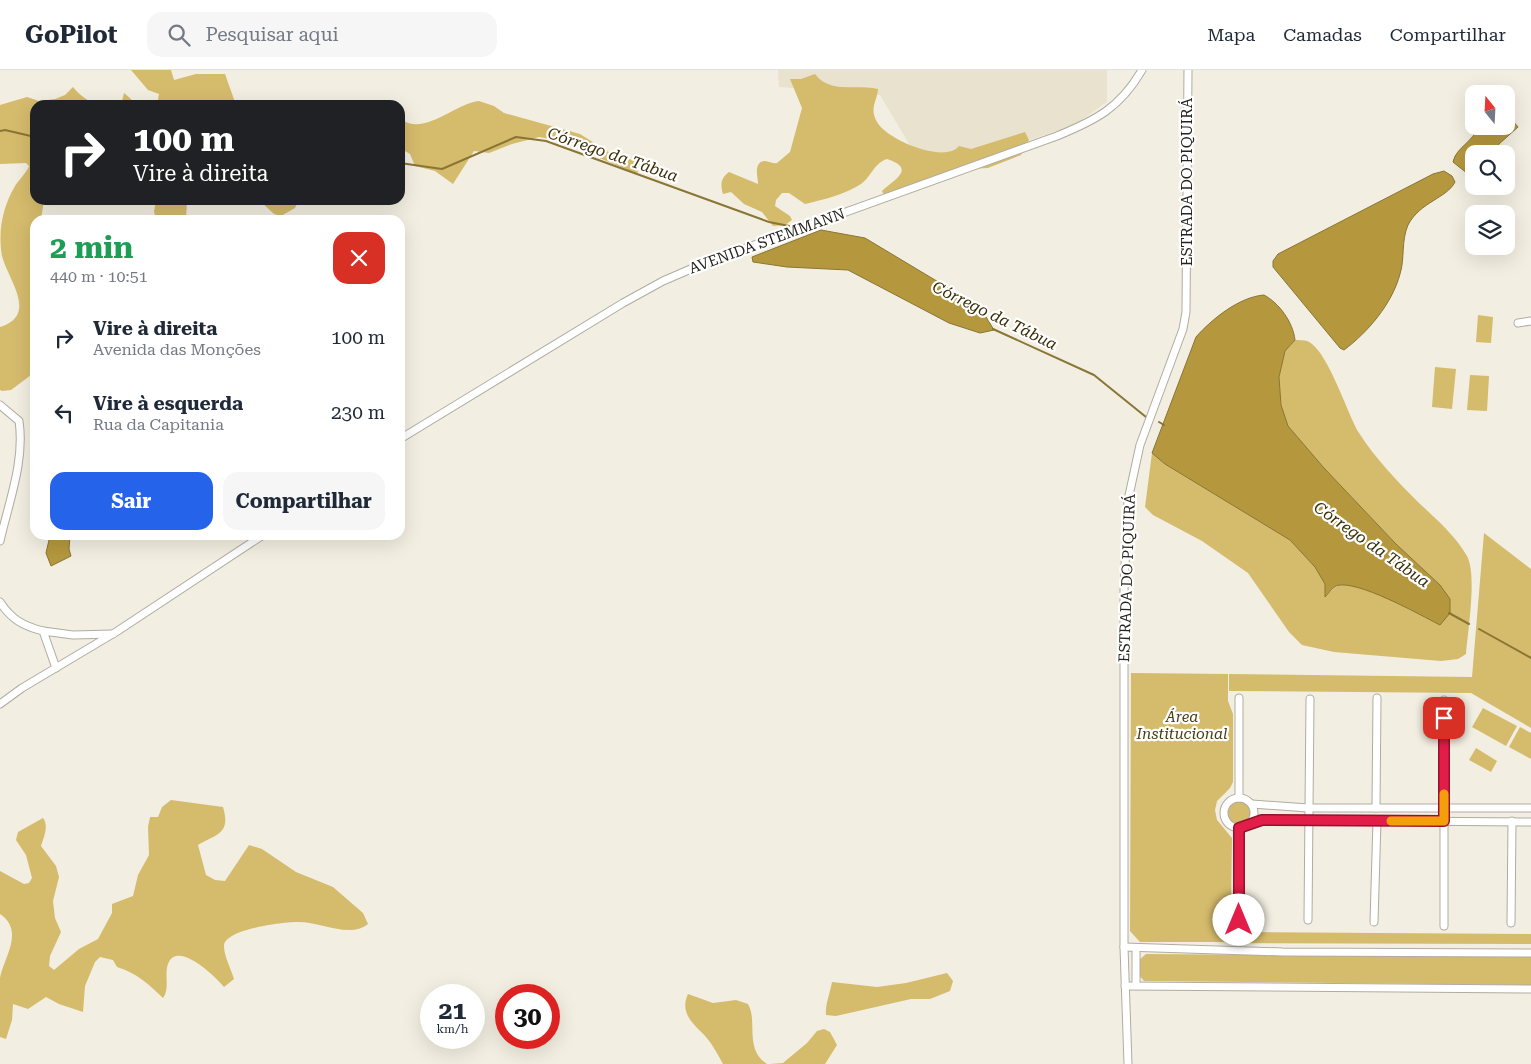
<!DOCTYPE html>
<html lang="pt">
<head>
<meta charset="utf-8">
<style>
	:root { --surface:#fff; --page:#f6f6f7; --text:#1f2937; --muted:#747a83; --line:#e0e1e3; --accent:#2563eb }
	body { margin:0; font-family:"Roboto Serif",serif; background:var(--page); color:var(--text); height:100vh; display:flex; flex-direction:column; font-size:19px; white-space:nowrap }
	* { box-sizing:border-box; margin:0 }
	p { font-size:16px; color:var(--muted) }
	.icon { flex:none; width:28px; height:28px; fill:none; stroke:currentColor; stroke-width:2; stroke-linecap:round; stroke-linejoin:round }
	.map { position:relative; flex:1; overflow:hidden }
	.details { position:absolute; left:30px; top:145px; width:375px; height:325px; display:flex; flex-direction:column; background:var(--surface); border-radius:15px; box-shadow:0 5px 20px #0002 }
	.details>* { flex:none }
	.top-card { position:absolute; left:30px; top:30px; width:375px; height:105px; border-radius:15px; box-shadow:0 5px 20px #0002; background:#202124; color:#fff; overflow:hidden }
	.needle { width:32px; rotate:342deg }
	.tools { position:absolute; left:1465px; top:15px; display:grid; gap:10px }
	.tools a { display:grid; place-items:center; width:50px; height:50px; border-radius:10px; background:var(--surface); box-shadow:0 5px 20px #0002; font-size:25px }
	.speed { position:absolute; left:420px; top:914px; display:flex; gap:10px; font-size:25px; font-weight:700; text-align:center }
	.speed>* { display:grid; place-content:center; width:65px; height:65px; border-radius:50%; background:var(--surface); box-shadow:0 5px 20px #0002; line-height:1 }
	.speed small { font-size:12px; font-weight:400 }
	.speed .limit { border:8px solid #d22; background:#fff; color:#111 }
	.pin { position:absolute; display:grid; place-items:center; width:42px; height:42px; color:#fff; margin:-21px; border-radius:10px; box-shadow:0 2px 8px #0006 }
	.me { position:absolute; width:55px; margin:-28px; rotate:0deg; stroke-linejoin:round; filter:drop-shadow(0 0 4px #0008) }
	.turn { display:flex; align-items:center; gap:18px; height:105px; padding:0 20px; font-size:22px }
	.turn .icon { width:65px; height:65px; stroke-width:2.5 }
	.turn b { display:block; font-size:35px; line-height:42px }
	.round { display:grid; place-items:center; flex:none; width:52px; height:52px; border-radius:15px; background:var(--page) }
	.summary { display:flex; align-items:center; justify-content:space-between; height:85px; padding:0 20px }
	h1 { font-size:30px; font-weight:700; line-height:38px; color:#1e9e55 }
	.button { display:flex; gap:10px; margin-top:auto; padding:10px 20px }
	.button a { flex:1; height:58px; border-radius:15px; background:var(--accent); color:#fff; font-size:20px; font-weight:700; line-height:58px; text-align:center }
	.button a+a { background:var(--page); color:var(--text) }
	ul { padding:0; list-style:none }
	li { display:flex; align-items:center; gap:15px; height:75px; padding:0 20px }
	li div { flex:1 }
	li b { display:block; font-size:19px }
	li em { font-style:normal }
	header { display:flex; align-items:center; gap:30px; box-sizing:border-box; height:70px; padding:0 25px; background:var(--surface); border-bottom:1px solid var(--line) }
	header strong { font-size:24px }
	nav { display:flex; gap:28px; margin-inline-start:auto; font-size:18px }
	.search { width:350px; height:45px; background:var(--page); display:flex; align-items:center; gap:12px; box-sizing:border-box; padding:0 18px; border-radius:15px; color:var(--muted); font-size:19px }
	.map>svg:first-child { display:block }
</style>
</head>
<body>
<header>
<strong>GoPilot</strong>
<div class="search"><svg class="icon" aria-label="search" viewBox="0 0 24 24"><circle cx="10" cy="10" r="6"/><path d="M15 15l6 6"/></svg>Pesquisar aqui</div>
<nav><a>Mapa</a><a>Camadas</a><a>Compartilhar</a></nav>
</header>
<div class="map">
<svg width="1531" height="994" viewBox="0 0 1531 994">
	<rect width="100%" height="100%" fill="#f2eee1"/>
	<!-- built -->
	<polygon fill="#e8e2ce" points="778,0 1107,0 1107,32 1076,54 928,106 880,25 779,17"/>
	<!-- green -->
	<g fill="#d5bb6c">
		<polygon points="131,0 171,0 174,10 196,4 225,4 236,35 157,35 159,24 148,20"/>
		<path d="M815,4C830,24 856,14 878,19C877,32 869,38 877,52C887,70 945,94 959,76L971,79L1025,62L1029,70L1021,85L988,98L967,99L904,121L899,127L893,129L884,125L882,121C892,111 918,99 887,89C874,93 871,107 861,114C844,125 825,129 805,134L789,123H782L776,130L775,136L790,146L792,150L785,155L773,156L762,142L744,134L731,122L723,124C720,114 721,108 729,102L758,114C758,107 753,93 764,91C768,91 772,94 777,93L790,82L802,38L790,9H801Z"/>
		<path d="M73,17C84,31 105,43 122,31L124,23L131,29L133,35H35V130H44L41,150H35V302L11,320L2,321L0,320V257C39,245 8,210 2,186C0,177 0,160 2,151C4,140 8,128 14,118C18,110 26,104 29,96L26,93L0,94V35L27,27L39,31L55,29L65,25Z"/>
		<path d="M479,31L494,36L504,43L580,64L615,86L637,91L640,95L637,104L597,87L578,74L539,67L512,74L489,83L474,81L453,114L435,101L415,96L410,84L400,78V43L404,51C426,64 457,33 479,31Z"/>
		<polygon points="156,130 187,130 186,150 157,150 154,142"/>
		<polygon points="259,130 299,130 295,138 281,146 274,144"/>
		<polygon points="1478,245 1493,247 1491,273 1476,272"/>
		<path d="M1295,270C1299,270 1304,270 1307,271C1327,278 1347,343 1359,363C1375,388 1397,411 1418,432C1435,448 1455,465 1467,486C1477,504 1468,561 1466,584L1458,589L1441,591L1334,582L1302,575L1289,562L1248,503L1202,471L1153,445L1145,437L1152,383L1165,394L1290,470L1315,497L1325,514L1326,526C1329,523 1333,518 1338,516C1359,509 1419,546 1441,555L1440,515L1396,474L1324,398L1288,356L1281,335L1279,307L1285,281Z"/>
		<polygon points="1435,297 1456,299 1452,339 1432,337"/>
		<polygon points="1470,305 1489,306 1487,341 1467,340"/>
		<polygon points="1484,463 1531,499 1531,658 1471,623 1229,621 1229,604 1472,607"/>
		<polygon points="1131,603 1228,604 1228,631 1233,644 1233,712 1230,718 1217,731 1215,740 1217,750 1232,768 1231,839 1225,851 1225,872 1140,872 1130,861"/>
		<polygon points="1483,638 1517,656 1506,676 1472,657"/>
		<polygon points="1520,657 1531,663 1531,689 1509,677"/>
		<polygon points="1476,678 1497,691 1491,702 1469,690"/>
		<path d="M171,730L223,737C231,764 217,764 198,775L206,805L215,810L225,811L249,775L262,779L296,802L333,817L363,843L368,854C350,869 319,851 297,852C284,852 224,859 224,876C224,886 231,899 234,909L224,917C217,908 177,869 168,894C164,904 170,919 163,928C150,915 135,902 117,897L113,890L100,887L95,892L85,916L83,942L59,934L46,927L28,939L13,934L12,950L6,969L0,967C0,948 0,926 0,908C4,887 25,861 0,844V801L24,814L29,813L32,808L26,785L16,770L18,762L43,748C49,756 44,767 41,776L56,796L59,807L53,831L55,848L61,862L50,886L49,896L54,900L79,879L98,869L112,843V834L133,826L138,805L149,785L148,757L150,747H158L162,737Z"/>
		<circle cx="1240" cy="743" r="12"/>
		<polygon points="1227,862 1531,864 1531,874 1226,873"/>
		<polygon points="1146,884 1531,887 1531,915 1144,911 1138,904 1139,890"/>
		<path d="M947,903L953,911L950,921L930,929H911L836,946L826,945C825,935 830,923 832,912L877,917L906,913Z"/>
		<path d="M688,924L713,933L736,930L748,934C758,951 744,979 767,994H723C718,985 713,975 706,967C694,954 679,944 688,924Z"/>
		<polygon points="824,959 830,962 837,975 825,994 770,994 783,993 807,973 817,961"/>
	</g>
	<!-- water -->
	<g fill="#b5983e" stroke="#897534">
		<path d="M1506,43L1518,57L1499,74L1492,84H1474V104H1468L1453,92C1456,77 1474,72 1478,56H1506Z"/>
		<path d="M1444,101L1452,106L1455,112C1447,128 1420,132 1408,155C1401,171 1405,188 1400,204C1392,234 1368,262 1344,280L1340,278L1273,197V191L1278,184L1433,104Z"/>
		<polygon points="821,160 865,168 980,237 994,260 980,263 949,253 848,200 787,197 753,192 752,187"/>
		<path d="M1264,225C1279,233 1293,252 1295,270L1285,281L1279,307L1281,335L1288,356L1324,398L1396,474L1440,515L1450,529V543L1440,555C1422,546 1355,508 1336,516C1332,518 1328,524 1325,527V514L1315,497L1290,470L1165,394L1152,383L1196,267C1212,249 1239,227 1264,225Z"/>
		<polygon points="58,465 70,466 69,479 71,486 51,496 46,483 49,470"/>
	</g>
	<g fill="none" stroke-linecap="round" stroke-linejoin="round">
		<!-- stream -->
		<g stroke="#897534" stroke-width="2">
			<polyline points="0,61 5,60 35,67"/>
			<polyline points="400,93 442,99 516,67 546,71 769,152 789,156"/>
			<polyline points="993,259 1094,305 1146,347"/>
			<polyline points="1159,352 1164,355"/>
			<polyline points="1449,543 1469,554"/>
			<polyline points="1479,559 1531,588"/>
		</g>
		<!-- street casing -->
		<g stroke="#b0aca1" stroke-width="9">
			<g id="street">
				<polyline points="1518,253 1531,251"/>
				<path d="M0,335L19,351C25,391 9,431 0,471"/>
				<path d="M400,369L623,233L663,211L707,192L1057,66C1096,50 1120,38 1142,0"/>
				<path d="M0,532C11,549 23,556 43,561"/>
				<polyline points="56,598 43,561 73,565 113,564"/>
				<polyline points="1239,628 1239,728"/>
				<polyline points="0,634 22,618 116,562 263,465"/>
				<circle cx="1239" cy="743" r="15"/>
				<polyline points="1252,734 1308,738 1531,738"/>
				<polyline points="1376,738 1377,628"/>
				<polyline points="1252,752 1262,750 1531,752"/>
				<polyline points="1239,850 1239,758"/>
				<polyline points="1308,850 1310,629"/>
				<polyline points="1374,852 1377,751"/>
				<polyline points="1511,853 1512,751"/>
				<polyline points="1444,856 1444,630"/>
				<polyline points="1124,877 1283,882 1531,883"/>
				<polyline points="1136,879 1136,915"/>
				<polyline points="1125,916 1531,919"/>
				<polyline points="1128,994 1124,877 1124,519 1128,430 1140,375 1183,259 1186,242 1188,0"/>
			</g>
		</g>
		<!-- street -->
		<use href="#street" stroke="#fff" stroke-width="7"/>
	</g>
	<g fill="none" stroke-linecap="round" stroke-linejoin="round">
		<!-- route casing -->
		<g stroke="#92132f" stroke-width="12">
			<polyline id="route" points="1239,850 1239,758 1262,750 1444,751 1444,648"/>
		</g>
		<!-- route -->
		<use href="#route" stroke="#e11d48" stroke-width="9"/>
		<!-- slow -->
		<polyline stroke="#f59e0b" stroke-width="9" points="1391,751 1444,751 1444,724"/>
	</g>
	<g text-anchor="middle" stroke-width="4.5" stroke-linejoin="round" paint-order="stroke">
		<!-- street labels -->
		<g font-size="15" fill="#23221e" stroke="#fff">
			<text transform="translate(1187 112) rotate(-90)" y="5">ESTRADA DO PIQUIRÁ</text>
			<text transform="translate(767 171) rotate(-20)" y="5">AVENIDA STEMMANN</text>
			<text transform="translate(1127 508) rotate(-88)" y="5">ESTRADA DO PIQUIRÁ</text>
		</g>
		<!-- park labels -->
		<g font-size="15" font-style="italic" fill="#483b15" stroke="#fff">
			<text x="1182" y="652">Área<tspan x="1182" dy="17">Institucional</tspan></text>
		</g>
		<!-- water labels -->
		<g font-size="16" font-style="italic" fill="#392d05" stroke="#fff">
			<text transform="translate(613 84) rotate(19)" y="6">Córrego da Tábua</text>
			<text transform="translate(995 245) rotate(26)" y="6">Córrego da Tábua</text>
			<text transform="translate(1372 474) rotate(35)" y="6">Córrego da Tábua</text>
		</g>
	</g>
</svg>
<div class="tools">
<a><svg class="needle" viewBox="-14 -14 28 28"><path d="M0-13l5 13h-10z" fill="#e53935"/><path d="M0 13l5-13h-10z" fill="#747a83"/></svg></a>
<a><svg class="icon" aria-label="search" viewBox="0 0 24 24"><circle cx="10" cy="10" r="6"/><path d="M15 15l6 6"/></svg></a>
<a><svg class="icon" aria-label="layers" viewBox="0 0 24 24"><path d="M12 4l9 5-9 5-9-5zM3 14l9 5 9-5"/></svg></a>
</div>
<div class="speed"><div>21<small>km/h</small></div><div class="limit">30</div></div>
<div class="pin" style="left:1444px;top:648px;background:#d93025"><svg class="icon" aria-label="arrive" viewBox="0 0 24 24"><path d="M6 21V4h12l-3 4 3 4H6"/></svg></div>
<svg class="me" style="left:1239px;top:850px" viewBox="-20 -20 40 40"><circle r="19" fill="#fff"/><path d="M0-13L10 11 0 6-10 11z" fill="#e11d48"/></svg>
<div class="top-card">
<div class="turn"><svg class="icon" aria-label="right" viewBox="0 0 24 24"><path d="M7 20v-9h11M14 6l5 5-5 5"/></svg><div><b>100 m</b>Vire à direita</div></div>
</div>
<section class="details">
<div class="summary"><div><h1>2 min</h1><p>440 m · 10:51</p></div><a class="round" style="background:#d93025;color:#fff"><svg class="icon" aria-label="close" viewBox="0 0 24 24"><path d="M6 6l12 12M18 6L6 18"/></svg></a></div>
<ul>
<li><svg class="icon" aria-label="right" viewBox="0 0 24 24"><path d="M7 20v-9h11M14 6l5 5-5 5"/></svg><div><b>Vire à direita</b><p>Avenida das Monções</p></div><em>100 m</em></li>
<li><svg class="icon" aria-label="left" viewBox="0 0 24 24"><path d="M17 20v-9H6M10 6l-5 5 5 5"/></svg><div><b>Vire à esquerda</b><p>Rua da Capitania</p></div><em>230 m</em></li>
</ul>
<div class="button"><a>Sair</a><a>Compartilhar</a></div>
</section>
</div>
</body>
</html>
